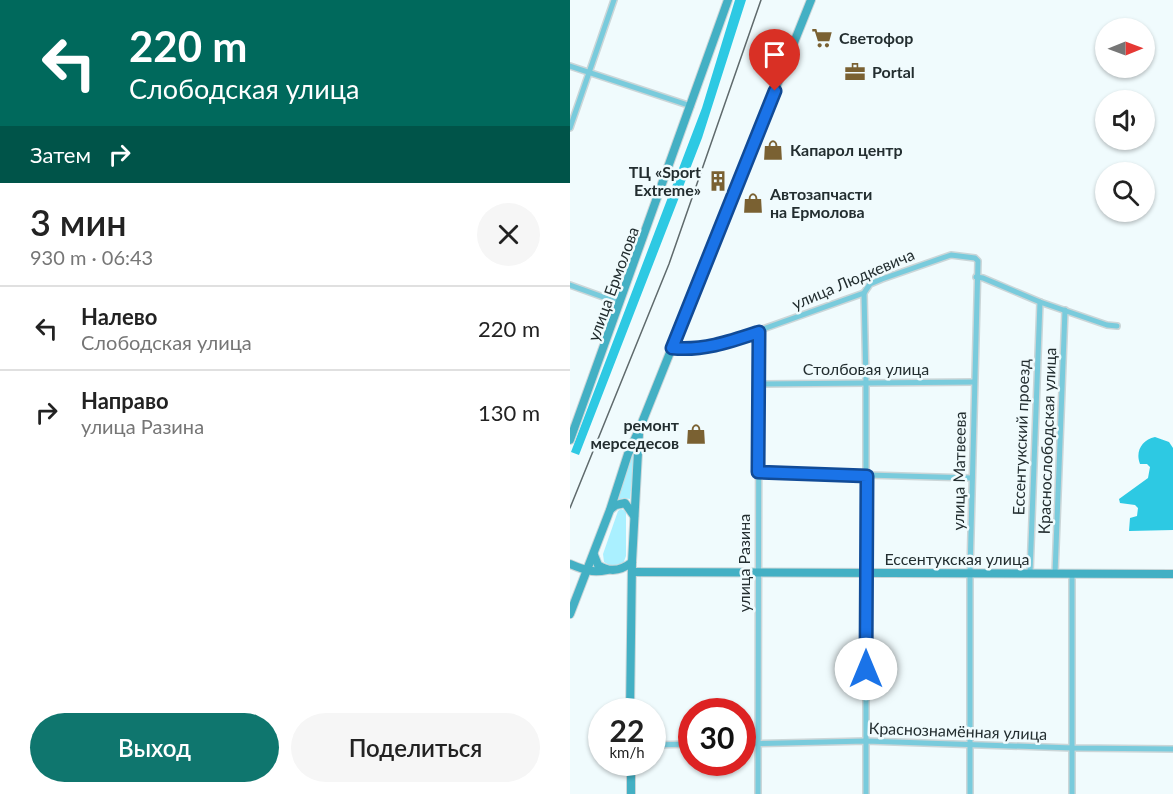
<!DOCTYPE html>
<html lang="ru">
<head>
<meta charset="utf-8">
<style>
	:root { --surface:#fff; --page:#f6f6f6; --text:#222; --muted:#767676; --line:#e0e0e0; --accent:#0f766e }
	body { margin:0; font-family:Lato,sans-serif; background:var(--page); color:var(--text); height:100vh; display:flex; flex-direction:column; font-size:22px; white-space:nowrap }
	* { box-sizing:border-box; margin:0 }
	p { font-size:20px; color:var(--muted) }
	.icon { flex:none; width:33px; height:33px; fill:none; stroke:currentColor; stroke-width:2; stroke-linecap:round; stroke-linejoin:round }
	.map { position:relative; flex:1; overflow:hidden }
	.drawer { display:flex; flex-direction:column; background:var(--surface); width:570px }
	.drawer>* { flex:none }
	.hud { background:#00695c; color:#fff; overflow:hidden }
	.needle { width:39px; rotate:89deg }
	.tools { position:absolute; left:525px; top:18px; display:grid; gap:12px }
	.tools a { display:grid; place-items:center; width:60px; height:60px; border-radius:50%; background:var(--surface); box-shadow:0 2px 4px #0004; font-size:30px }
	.speed { position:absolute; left:18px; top:698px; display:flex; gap:12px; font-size:30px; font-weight:700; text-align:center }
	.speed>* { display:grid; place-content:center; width:78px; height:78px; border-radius:50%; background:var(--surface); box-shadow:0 2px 4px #0004; line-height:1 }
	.speed small { font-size:15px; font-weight:400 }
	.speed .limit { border:9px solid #d22; background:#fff; color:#111 }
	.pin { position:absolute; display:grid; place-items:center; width:51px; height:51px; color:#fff; margin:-62px -26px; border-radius:50% 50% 50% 0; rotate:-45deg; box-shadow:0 0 6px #0007 }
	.pin .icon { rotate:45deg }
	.me { position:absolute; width:66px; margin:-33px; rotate:0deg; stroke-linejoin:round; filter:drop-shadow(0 0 4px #0008) }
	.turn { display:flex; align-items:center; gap:21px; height:126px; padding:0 30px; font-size:27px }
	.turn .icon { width:78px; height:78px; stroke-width:2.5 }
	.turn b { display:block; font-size:42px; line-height:51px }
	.then { display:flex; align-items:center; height:57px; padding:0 30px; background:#0003; gap:12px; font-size:22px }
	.round { display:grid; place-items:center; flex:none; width:63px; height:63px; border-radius:32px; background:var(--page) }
	.overview { display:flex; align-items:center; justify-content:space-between; height:102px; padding:0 30px }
	h1 { font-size:36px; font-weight:600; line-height:45px }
	.primary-button { display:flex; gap:12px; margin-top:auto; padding:12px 30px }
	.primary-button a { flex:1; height:69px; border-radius:36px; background:var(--accent); color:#fff; font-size:24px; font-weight:600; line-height:69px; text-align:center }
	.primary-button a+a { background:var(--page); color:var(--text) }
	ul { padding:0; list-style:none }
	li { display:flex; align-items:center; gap:18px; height:84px; padding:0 30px; border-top:2px solid var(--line) }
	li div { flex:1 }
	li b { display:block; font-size:22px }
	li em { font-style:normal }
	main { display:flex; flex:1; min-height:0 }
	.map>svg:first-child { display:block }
</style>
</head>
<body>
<main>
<section class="drawer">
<div class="hud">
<div class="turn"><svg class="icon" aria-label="left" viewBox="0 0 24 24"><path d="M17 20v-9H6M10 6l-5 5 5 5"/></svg><div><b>220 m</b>Слободская улица</div></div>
<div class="then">Затем<svg class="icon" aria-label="right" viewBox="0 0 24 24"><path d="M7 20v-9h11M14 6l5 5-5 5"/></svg></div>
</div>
<div class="overview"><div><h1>3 мин</h1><p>930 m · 06:43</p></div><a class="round"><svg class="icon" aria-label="close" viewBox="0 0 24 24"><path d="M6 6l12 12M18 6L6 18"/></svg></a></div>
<ul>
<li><svg class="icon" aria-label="left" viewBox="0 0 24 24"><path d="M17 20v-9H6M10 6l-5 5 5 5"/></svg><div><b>Налево</b><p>Слободская улица</p></div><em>220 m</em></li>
<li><svg class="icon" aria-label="right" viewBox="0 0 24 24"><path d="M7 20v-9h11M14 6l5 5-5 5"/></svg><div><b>Направо</b><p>улица Разина</p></div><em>130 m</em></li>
</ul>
<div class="primary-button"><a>Выход</a><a>Поделиться</a></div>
</section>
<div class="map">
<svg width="603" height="794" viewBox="0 0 603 794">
	<rect width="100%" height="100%" fill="#f0fbfd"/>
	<!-- green -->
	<g fill="#aaf0ff">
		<polygon points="66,445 60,499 53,498 45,502"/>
		<polygon points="51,509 56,511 56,556 53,564 42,567 34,562 33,554 48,511"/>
	</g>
	<!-- forest -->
	<g fill="#2dc9e3">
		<polygon points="165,0 176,0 132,138 9,455 1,452 132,108"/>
		<path d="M585,437L599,442L603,448V530L559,531L560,518L567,516L568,508L565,505L550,503L549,499L578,478L580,467L577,464H570C565,451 572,440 585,437Z"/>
	</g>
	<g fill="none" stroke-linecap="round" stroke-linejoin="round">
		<!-- street casing -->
		<g stroke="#cbd6d8" stroke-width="8">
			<g id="street">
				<polyline points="0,66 121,106"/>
				<polyline points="0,128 44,0"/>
				<polyline points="406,277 413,278 470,302 537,325 547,326"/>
				<polyline points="0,285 50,303"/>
				<polyline points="294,293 296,382 296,794"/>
				<polyline points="102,348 120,349 148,345 294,293 300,284 312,279 381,255 405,258 408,261 400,572 400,794"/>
				<polyline points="188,384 404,382"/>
				<polyline points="188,472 402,478"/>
				<polyline points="460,573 470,302"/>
				<polyline points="485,574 495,310"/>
				<polyline points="502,574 502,794"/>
				<polyline points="172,744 296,741 503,748 603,749"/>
				<polyline points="82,745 122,744"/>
				<polyline points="188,794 189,332"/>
			</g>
		</g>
		<!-- secondary casing -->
		<g stroke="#cbd6d8" stroke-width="10">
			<g id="secondary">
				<polyline points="0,440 158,0"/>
				<polyline points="41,509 46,505 55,503 64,516"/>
				<path d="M24,555L28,565C40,573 51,571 62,562"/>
				<path d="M0,564C14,570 22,573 37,570"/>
				<polyline points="62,572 603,574"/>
				<polyline points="0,614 40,510 58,454 69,430 241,0"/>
				<polyline points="60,711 62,562 69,434"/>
				<polyline points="61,762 61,794"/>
			</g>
		</g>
		<!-- street -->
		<use href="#street" stroke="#79cbdc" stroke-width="5"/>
		<!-- secondary -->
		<use href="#secondary" stroke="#43b0c4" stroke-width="8"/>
		<!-- rail -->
		<polyline stroke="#5f6a6c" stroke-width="1.5" points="0,508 99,264 191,0"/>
	</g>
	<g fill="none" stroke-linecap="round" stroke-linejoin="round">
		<!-- route casing -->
		<g stroke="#114b97" stroke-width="15">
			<path id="route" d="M205,91L102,348C133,351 159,342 189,332L188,472L297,476L296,669"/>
		</g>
		<!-- route -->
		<use href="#route" stroke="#1a73e8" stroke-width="10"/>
	</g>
	<!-- icons -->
	<defs>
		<g id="supermarket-bare" transform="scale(1.62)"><path d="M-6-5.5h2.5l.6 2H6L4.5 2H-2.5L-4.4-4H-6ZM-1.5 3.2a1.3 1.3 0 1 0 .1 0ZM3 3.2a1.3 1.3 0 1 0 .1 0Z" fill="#7a6132" stroke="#f0fbfd" stroke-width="2.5" paint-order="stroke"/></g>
		<g id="office-bare" transform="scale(1.62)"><path d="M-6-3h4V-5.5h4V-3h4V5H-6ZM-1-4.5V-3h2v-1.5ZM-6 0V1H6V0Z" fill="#7a6132" stroke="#f0fbfd" stroke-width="2.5" paint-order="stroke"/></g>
		<g id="shop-bare" transform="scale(1.62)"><path d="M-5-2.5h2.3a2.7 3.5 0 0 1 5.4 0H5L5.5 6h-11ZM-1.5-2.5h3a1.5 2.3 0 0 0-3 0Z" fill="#7a6132" stroke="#f0fbfd" stroke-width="2.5" paint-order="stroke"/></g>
		<g id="building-bare" transform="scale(1.62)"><path d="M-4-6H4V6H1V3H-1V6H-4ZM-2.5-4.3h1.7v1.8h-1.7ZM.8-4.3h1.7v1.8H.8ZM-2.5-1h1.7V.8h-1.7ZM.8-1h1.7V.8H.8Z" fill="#7a6132" stroke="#f0fbfd" stroke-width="2.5" paint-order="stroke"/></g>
	</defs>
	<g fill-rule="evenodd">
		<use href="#supermarket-bare" x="252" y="38"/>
		<use href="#office-bare" x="285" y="72"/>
		<use href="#shop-bare" x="203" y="150"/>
		<use href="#building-bare" x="148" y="181"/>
		<use href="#shop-bare" x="183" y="203"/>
		<use href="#shop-bare" x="126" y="434"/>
	</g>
	<g text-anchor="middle" stroke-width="5" stroke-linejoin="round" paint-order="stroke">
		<!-- poi labels -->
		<g font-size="16" font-weight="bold" fill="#232e30" stroke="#f0fbfd" text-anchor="start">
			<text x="269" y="44">Светофор</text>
			<text x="302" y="78">Portal</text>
			<text x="220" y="156">Капарол центр</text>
			<text x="131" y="178" text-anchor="end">ТЦ «Sport<tspan x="131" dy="18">Extreme»</tspan></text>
			<text x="200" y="200">Автозапчасти<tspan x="200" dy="18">на Ермолова</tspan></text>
			<text x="109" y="431" text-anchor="end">ремонт<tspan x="109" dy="18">мерседесов</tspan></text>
		</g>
		<!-- street labels -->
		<g font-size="16" fill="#232e30" stroke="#f0fbfd">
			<text transform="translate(283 279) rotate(-23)" y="6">улица Людкевича</text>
			<text transform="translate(43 284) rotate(-70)" y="6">улица Ермолова</text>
			<text x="296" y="375">Столбовая улица</text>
			<text transform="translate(451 437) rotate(-88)" y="6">Ессентукский проезд</text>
			<text transform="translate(477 441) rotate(-88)" y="6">Краснослободская улица</text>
			<text transform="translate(389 471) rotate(-89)" y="6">улица Матвеева</text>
			<text x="387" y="565">Ессентукская улица</text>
			<text transform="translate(174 563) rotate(-90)" y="6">улица Разина</text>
			<text transform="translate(388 731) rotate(2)" y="6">Краснознамённая улица</text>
		</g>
	</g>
</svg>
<div class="tools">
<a><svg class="needle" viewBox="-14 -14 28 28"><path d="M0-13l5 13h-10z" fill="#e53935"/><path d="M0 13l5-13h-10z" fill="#767676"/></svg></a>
<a><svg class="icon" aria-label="sound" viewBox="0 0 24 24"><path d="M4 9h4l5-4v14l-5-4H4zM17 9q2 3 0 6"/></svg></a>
<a><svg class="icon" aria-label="search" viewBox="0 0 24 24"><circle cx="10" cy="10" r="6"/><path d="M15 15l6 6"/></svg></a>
</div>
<div class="speed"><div>22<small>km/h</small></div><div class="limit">30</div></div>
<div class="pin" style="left:205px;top:91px;background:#d93025"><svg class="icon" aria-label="arrive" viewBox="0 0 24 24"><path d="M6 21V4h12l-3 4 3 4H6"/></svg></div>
<svg class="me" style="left:296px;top:669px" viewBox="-20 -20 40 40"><circle r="19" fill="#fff"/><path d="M0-13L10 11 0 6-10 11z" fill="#1a73e8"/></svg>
</div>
</main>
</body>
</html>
